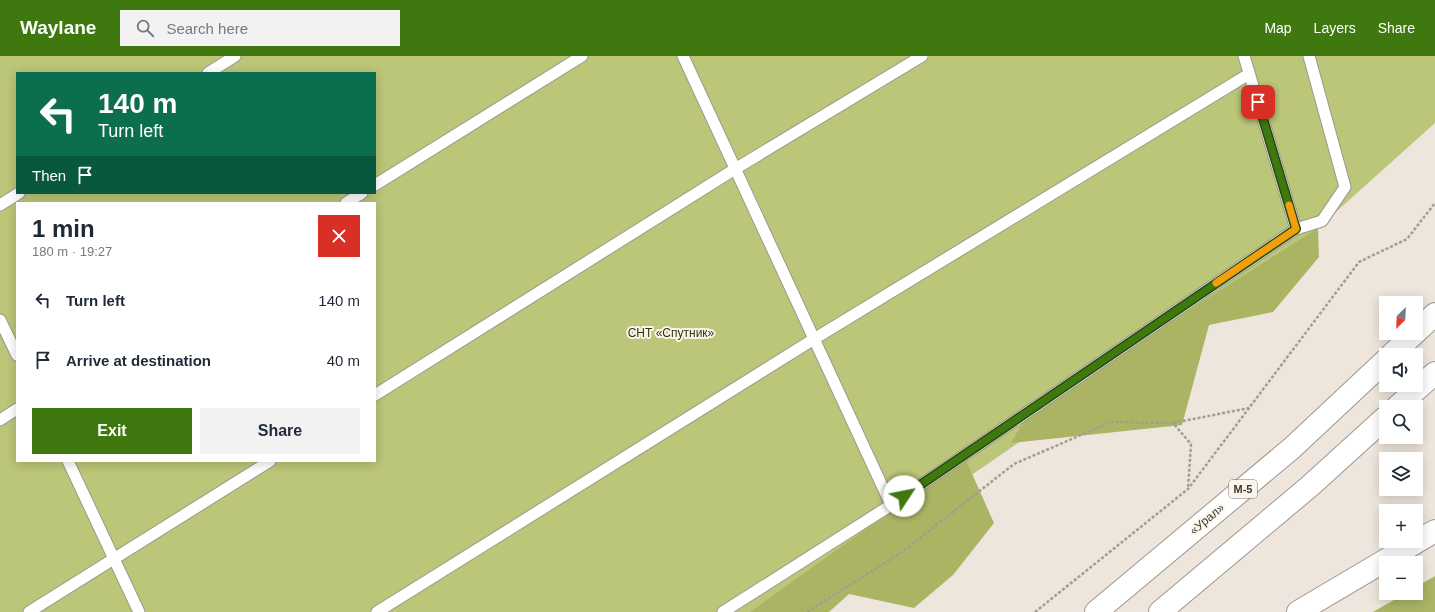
<!DOCTYPE html>
<html lang="en">
<head>
<meta charset="utf-8">
<style>
	:root { --surface:#fff; --page:#f2f2f3; --text:#1f2937; --muted:#747a83; --accent:#3e780e }
	body { margin:0; font-family:Arial,sans-serif; background:var(--page); color:var(--text); height:100vh; display:flex; flex-direction:column; font-size:15px; white-space:nowrap }
	* { box-sizing:border-box; margin:0 }
	p { font-size:13px; color:var(--muted) }
	.icon { flex:none; width:22px; height:22px; fill:none; stroke:currentColor; stroke-width:2; stroke-linecap:round; stroke-linejoin:round }
	.map { position:relative; flex:1; overflow:hidden }
	.details { position:absolute; left:16px; top:146px; width:360px; height:260px; display:flex; flex-direction:column; background:var(--surface); border-radius:0px; box-shadow:0 2px 10px #0003 }
	.details>* { flex:none }
	.hud { position:absolute; left:16px; top:16px; width:360px; height:122px; border-radius:0px; box-shadow:0 2px 10px #0003; background:#0b6e4f; color:#fff; overflow:hidden }
	.needle { width:26px; rotate:204deg }
	.buttons { position:absolute; left:1379px; top:240px; display:grid; gap:8px }
	.buttons a { display:grid; place-items:center; width:44px; height:44px; border-radius:0px; background:var(--surface); box-shadow:0 2px 10px #0003; font-size:20px }
	.pin { position:absolute; display:grid; place-items:center; width:34px; height:34px; color:#fff; margin:-17px; border-radius:8px; box-shadow:0 2px 6px #0006 }
	.me { position:absolute; width:44px; margin:-22px; rotate:56deg; stroke-linejoin:round; filter:drop-shadow(0 0 3px #0008) }
	.turn { display:flex; align-items:center; gap:14px; height:84px; padding:0 16px; font-size:18px }
	.turn .icon { width:52px; height:52px; stroke-width:2.5 }
	.turn b { display:block; font-size:28px; line-height:34px }
	.then { display:flex; align-items:center; height:38px; padding:0 16px; background:#0003; gap:8px; font-size:15px }
	.round { display:grid; place-items:center; flex:none; width:42px; height:42px; border-radius:0px; background:var(--page) }
	.head { display:flex; align-items:center; justify-content:space-between; height:68px; padding:0 16px }
	h1 { font-size:24px; font-weight:600; line-height:30px }
	.cta { display:flex; gap:8px; margin-top:auto; padding:8px 16px }
	.cta a { flex:1; height:46px; border-radius:0px; background:var(--accent); color:#fff; font-size:16px; font-weight:600; line-height:46px; text-align:center }
	.cta a+a { background:var(--page); color:var(--text) }
	ul { padding:0; list-style:none }
	li { display:flex; align-items:center; gap:12px; height:60px; padding:0 16px }
	li div { flex:1 }
	li b { display:block; font-size:15px }
	li em { font-style:normal }
	header { display:flex; align-items:center; gap:24px; box-sizing:border-box; height:56px; padding:0 20px; background:var(--accent); color:#fff }
	header strong { font-size:19px }
	nav { display:flex; gap:22px; margin-inline-start:auto; font-size:14px }
	.search { width:280px; height:36px; background:var(--page); display:flex; align-items:center; gap:10px; box-sizing:border-box; padding:0 14px; border-radius:0px; color:var(--muted); font-size:15px }
	.map>svg:first-child { display:block }
</style>
</head>
<body>
<header>
<strong>Waylane</strong>
<div class="search"><svg class="icon" aria-label="search" viewBox="0 0 24 24"><circle cx="10" cy="10" r="6"/><path d="M15 15l6 6"/></svg>Search here</div>
<nav><a>Map</a><a>Layers</a><a>Share</a></nav>
</header>
<div class="map">
<svg width="1435" height="556" viewBox="0 0 1435 556">
	<rect width="100%" height="100%" fill="#eee6dd"/>
	<!-- green -->
	<path fill="#bcc678" fill-rule="evenodd" d="M0,0H1435V67L1318,172L1210,255L848,504L764,556H0ZM17,17H375V137H17ZM17,147H375V405H17Z"/>
	<!-- forest -->
	<g fill="#aab463">
		<polygon points="1318,172 1319,201 1273,256 1209,269 1182,369 1011,387 1029,356"/>
		<polygon points="965,402 994,467 953,519 914,552 849,538 829,556 750,556"/>
		<polygon points="1435,520 1435,556 1373,556 1406,537 1416,537 1416,531"/>
	</g>
	<g fill="none" stroke-linecap="round" stroke-linejoin="round">
		<!-- service casing -->
		<g stroke="#9e978e" stroke-width="13">
			<g id="service">
				<polyline points="683,0 891,449"/>
				<polyline points="1244,0 1296,173"/>
				<polyline points="208,17 235,0"/>
				<polyline points="375,129 582,0"/>
				<polyline points="346,147 362,137"/>
				<polyline points="0,149 19,137"/>
				<polyline points="0,264 17,299"/>
				<polyline points="375,339 735,113 922,0"/>
				<polyline points="0,364 17,353"/>
				<polyline points="68,405 139,556"/>
				<polyline points="29,556 270,405"/>
				<polyline points="377,556 814,283 1249,18"/>
				<polyline points="723,556 891,449 1296,173 1322,165 1345,131 1309,0"/>
			</g>
		</g>
		<!-- secondary casing -->
		<g stroke="#9e978e" stroke-width="24">
			<polyline id="secondary" points="1298,556 1435,475"/>
		</g>
		<!-- primary casing -->
		<g stroke="#9e978e" stroke-width="24">
			<g id="primary">
				<polyline points="1416,276 1435,258"/>
				<polyline points="1391,299 1415,277"/>
				<polyline points="1397,351 1435,317"/>
				<polyline points="1096,556 1292,392 1386,304"/>
				<polyline points="1160,556 1310,430 1386,361"/>
			</g>
		</g>
		<!-- path -->
		<g stroke="#a29c96" stroke-width="2.5" stroke-dasharray="3 2" stroke-linecap="butt">
			<polyline points="1173,367 1249,352"/>
			<polyline points="807,556 902,496 1014,408 1111,366 1173,367 1191,388 1188,433"/>
			<polyline points="1035,556 1188,433 1359,206 1407,183 1435,147"/>
		</g>
		<!-- service -->
		<use href="#service" stroke="#fff" stroke-width="11"/>
		<!-- secondary -->
		<use href="#secondary" stroke="#fff" stroke-width="22"/>
		<!-- primary -->
		<use href="#primary" stroke="#fff" stroke-width="22"/>
	</g>
	<g fill="none" stroke-linecap="round" stroke-linejoin="round">
		<!-- route casing -->
		<g stroke="#284e09" stroke-width="10">
			<polyline id="route" points="904,440 1296,173 1258,46"/>
		</g>
		<!-- route -->
		<use href="#route" stroke="#3e780e" stroke-width="7"/>
		<!-- slow -->
		<polyline stroke="#f59e0b" stroke-width="7" points="1216,227 1296,173 1289,149"/>
	</g>
	<g text-anchor="middle" stroke-width="4" stroke-linejoin="round" paint-order="stroke">
		<!-- shield labels -->
		<rect fill="#fbf4ea" stroke="#74706b" stroke-width="1" x="1229" y="424" width="28" height="18" rx="3"/>
		<g font-size="11" font-weight="bold" fill="#3a3734">
			<text x="1243" y="437">М-5</text>
		</g>
		<!-- park labels -->
		<g font-size="12" fill="#313512" stroke="#fbf4ea">
			<text x="671" y="281">СНТ «Спутник»</text>
		</g>
		<!-- street labels -->
		<g font-size="12" fill="#3a3734" stroke="#fbf4ea">
			<text transform="translate(1207 463) rotate(-40)" y="4">«Урал»</text>
		</g>
	</g>
</svg>
<div class="buttons">
<a><svg class="needle" viewBox="-14 -14 28 28"><path d="M0-13l5 13h-10z" fill="#e53935"/><path d="M0 13l5-13h-10z" fill="#747a83"/></svg></a>
<a><svg class="icon" aria-label="sound" viewBox="0 0 24 24"><path d="M4 9h4l5-4v14l-5-4H4zM17 9q2 3 0 6"/></svg></a>
<a><svg class="icon" aria-label="search" viewBox="0 0 24 24"><circle cx="10" cy="10" r="6"/><path d="M15 15l6 6"/></svg></a>
<a><svg class="icon" aria-label="layers" viewBox="0 0 24 24"><path d="M12 4l9 5-9 5-9-5zM3 14l9 5 9-5"/></svg></a>
<a>+</a>
<a>−</a>
</div>
<div class="pin" style="left:1258px;top:46px;background:#d93025"><svg class="icon" aria-label="arrive" viewBox="0 0 24 24"><path d="M6 21V4h12l-3 4 3 4H6"/></svg></div>
<svg class="me" style="left:904px;top:440px" viewBox="-20 -20 40 40"><circle r="19" fill="#fff"/><path d="M0-13L10 11 0 6-10 11z" fill="#3e780e"/></svg>
<div class="hud">
<div class="turn"><svg class="icon" aria-label="left" viewBox="0 0 24 24"><path d="M17 20v-9H6M10 6l-5 5 5 5"/></svg><div><b>140 m</b>Turn left</div></div>
<div class="then">Then<svg class="icon" aria-label="arrive" viewBox="0 0 24 24"><path d="M6 21V4h12l-3 4 3 4H6"/></svg></div>
</div>
<section class="details">
<div class="head"><div><h1>1 min</h1><p>180 m · 19:27</p></div><a class="round" style="background:#d93025;color:#fff"><svg class="icon" aria-label="close" viewBox="0 0 24 24"><path d="M6 6l12 12M18 6L6 18"/></svg></a></div>
<ul>
<li><svg class="icon" aria-label="left" viewBox="0 0 24 24"><path d="M17 20v-9H6M10 6l-5 5 5 5"/></svg><div><b>Turn left</b></div><em>140 m</em></li>
<li><svg class="icon" aria-label="arrive" viewBox="0 0 24 24"><path d="M6 21V4h12l-3 4 3 4H6"/></svg><div><b>Arrive at destination</b></div><em>40 m</em></li>
</ul>
<div class="cta"><a>Exit</a><a>Share</a></div>
</section>
</div>
</body>
</html>
